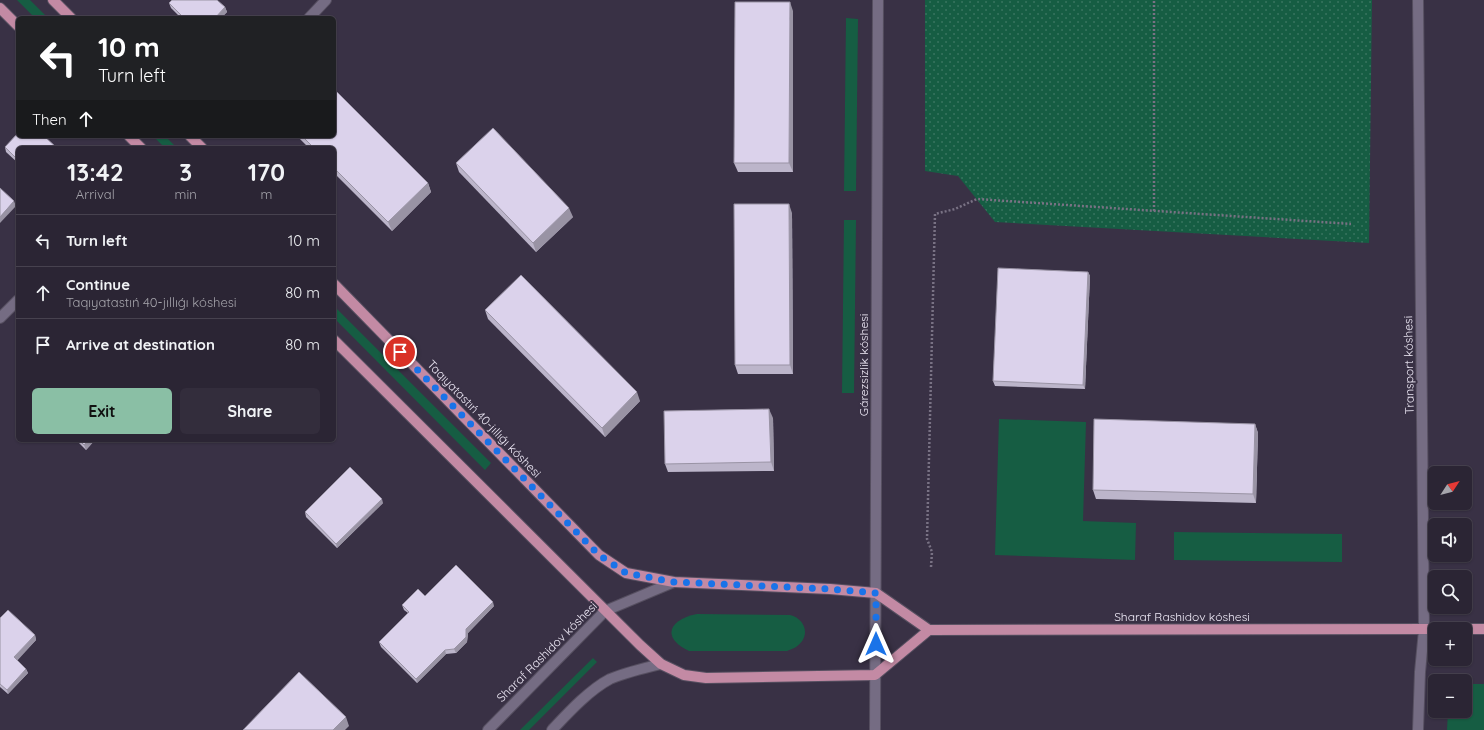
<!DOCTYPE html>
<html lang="en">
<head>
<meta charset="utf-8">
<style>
	:root { --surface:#2b2534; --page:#332d3c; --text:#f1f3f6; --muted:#a6a5ac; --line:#47424f; --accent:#8abfa5 }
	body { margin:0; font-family:Quicksand,sans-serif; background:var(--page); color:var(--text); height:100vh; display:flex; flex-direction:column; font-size:15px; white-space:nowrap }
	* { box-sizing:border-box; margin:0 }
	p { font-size:13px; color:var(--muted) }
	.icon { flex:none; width:22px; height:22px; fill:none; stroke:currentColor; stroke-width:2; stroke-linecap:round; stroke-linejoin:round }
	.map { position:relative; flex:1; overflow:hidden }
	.details { position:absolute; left:16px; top:146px; width:320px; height:296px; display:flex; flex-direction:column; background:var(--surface); border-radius:6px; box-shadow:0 1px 3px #0004,0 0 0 1px var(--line) }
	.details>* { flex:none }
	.banner { position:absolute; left:16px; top:16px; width:320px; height:122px; border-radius:6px; box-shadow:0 1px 3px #0004,0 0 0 1px var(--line); background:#202124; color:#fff; overflow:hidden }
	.needle { width:26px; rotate:54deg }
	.tools { position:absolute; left:1428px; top:466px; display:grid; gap:8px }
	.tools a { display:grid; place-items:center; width:44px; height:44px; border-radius:6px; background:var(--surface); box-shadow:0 1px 3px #0004,0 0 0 1px var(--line); font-size:20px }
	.pin { position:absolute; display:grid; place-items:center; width:34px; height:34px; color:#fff; margin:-17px; border:2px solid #fff; border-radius:50%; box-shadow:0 1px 4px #0007 }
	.me { position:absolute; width:44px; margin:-22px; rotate:0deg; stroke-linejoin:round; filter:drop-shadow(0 0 3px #0008) }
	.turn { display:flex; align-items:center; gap:14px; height:84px; padding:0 16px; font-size:18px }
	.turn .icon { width:52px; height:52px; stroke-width:2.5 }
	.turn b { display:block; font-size:28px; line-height:34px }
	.then { display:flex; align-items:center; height:38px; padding:0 16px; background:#0003; gap:8px; font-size:15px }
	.eta { display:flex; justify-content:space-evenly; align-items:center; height:68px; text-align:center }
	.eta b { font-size:24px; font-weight:700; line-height:28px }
	.button { display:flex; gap:8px; margin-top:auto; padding:8px 16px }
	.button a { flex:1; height:46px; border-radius:6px; background:var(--accent); color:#111; font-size:16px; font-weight:700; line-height:46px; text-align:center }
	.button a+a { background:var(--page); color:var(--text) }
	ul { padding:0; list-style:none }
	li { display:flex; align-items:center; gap:12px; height:52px; padding:0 16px; border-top:1px solid var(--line) }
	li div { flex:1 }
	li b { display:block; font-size:15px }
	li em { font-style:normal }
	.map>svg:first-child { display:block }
</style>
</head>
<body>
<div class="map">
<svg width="1484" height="730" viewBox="0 0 1484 730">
	<defs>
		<pattern id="park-dots" width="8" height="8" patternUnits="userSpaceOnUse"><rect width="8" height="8" fill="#165d43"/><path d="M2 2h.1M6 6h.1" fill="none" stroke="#38745f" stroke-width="1.8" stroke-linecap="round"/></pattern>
	</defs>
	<rect width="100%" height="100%" fill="#393145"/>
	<!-- grass -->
	<g fill="#165d43">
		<polygon points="17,0 30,0 48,18 35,18"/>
		<polygon points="846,18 858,19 856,191 844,191"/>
		<polygon points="153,136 165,136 177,148 165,148"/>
		<polygon points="844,220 856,220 854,393 842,393"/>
		<polygon points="334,306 491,463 485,470 334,318"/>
		<polygon points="999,419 1086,422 1083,521 1136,523 1135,560 995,555"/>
		<polygon points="1174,532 1342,534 1342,562 1174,560"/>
		<path d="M697,614L790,615C806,619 811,637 796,647C794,648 790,650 787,651H689C660,637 670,619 697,614Z"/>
		<polygon points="593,658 597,662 529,730 520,730"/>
		<polygon points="1465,684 1484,684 1484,730 1447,730 1448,711 1465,711"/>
	</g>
	<!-- park -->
	<polygon fill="url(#park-dots)" points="925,0 1372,0 1369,243 995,222 958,176 925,171"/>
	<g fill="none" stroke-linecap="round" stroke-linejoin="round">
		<!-- minor casing -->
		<g stroke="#564f60" stroke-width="12">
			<g id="minor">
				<polyline points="1418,0 1424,630 1420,672 1418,730"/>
				<polyline points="309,18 326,0"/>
				<polyline points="0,318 18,300"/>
				<polyline points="488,730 605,611 674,582"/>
				<path d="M552,730C568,713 589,690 610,679C627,672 644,668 661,664"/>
				<polyline points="875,730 878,0"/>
			</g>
		</g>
		<!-- major casing -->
		<g stroke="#564f60" stroke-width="12">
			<g id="major">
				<polyline points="53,0 71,18"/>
				<polyline points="0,8 18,26"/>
				<polyline points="129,136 141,148"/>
				<polyline points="190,136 202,148"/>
				<polyline points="334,284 599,555 626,573 674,582 830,589 876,593 929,630"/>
				<polyline points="334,340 640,645 661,664 684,675 706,678 875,675 929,630"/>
				<polyline points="1465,629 1484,629"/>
				<polyline points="929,630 1435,629"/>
			</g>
		</g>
		<!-- path -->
		<g stroke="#797284" stroke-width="2.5" stroke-dasharray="2 2" stroke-linecap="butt">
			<polyline points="1154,211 1154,0"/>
			<polyline points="931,567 932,552 927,539 935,214 955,209 977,199 1351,224"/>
		</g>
		<!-- minor -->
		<use href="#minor" stroke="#756c83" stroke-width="10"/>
		<!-- major -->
		<use href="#major" stroke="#c38aa4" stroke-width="10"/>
	</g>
	<!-- wall -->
	<g fill="#bcb5ca">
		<polygon points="169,3 225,7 227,12 221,18 181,18 171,8"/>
		<polygon points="793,11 793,172 738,172 734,163"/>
		<polygon points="297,136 334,136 428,183 431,192 392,231 334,173 334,148 309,148"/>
		<polygon points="5,147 18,148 18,163 6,152"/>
		<polygon points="456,163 573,217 536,252 459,172"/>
		<polygon points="792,213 793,374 738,374 735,365"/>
		<polygon points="1088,272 1090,276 1085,389 995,386 993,381"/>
		<polygon points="485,310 640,401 605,437 488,319"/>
		<polygon points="773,418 774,471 668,472 665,464"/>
		<polygon points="1255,424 1258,433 1256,503 1096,499 1093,490"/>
		<polygon points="76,440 95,440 86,450"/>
		<polygon points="383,503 337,548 306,517 305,512"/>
		<polygon points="425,596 494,606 468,633 467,642 456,653 446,654 417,683 381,647 379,642 408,613 404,610 402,605"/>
		<polygon points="0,618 35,635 36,640 17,660 26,669 28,673 8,694 0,687"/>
	</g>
	<!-- shaded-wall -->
	<g fill="#9993a4">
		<polygon points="790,2 793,11 793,172 789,163"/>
		<polygon points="225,7 227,12 221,18 215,18"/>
		<polygon points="428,183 431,192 392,231 388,222"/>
		<polygon points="14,201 16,206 0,223 0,217"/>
		<polygon points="789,204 792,213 793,374 790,365"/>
		<polygon points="569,208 573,217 536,252 533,243"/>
		<polygon points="1088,272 1090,276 1085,389 1083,385"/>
		<polygon points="637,392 640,401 605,437 602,428"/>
		<polygon points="769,409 773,418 774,471 771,462"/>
		<polygon points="1255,424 1258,433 1256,503 1253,494"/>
		<polygon points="89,440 95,440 86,450 84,445"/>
		<polygon points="382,499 383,503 337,548 336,544"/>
		<polygon points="493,602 494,606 468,633 467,642 456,653 454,649 466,629"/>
		<polygon points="35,635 36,640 16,662 14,657"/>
		<polygon points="445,650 446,654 417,683 416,679"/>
		<polygon points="26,669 28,673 8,694 7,690"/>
		<polygon points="346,717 349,726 345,730 333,730"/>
	</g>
	<!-- building -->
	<g fill="#dbd2eb" stroke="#9993a4">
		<polygon points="172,0 217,0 225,7 215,18 184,18 169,3"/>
		<polygon points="735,2 790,2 789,163 734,163"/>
		<polygon points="334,89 428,183 388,222 334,168 334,148 314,148 302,136 334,136"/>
		<polygon points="493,128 569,208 533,243 456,163"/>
		<polygon points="18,133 18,136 44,136 57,148 18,148 18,160 5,147"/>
		<polygon points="0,188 14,201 0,217"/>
		<polygon points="734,204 789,204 790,365 735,365"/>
		<polygon points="998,268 1088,272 1083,385 993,381"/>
		<polygon points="521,275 637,392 602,428 485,310"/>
		<polygon points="769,409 771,462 665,464 664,411"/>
		<polygon points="1094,419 1255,424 1253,494 1093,490"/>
		<polygon points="79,440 89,440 84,445"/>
		<polygon points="350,467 382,499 336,544 305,512"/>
		<polygon points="456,565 493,602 466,629 466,637 454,649 445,650 416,679 379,642 409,612 402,605 418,589 425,596"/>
		<polygon points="8,610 35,635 14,657 26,669 7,690 0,684 0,618"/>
		<polygon points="299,672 346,717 333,730 243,730"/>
	</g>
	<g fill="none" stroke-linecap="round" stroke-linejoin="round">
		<!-- route -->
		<polyline stroke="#1a73e8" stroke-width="7" stroke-dasharray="0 12.6" points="400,352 599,555 626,573 674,582 830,589 876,593 876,644"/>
	</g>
	<g text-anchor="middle" stroke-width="4" stroke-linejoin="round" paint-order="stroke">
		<!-- street labels -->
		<g font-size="12" fill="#efeaf7" stroke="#393145">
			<text transform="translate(864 365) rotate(-90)" y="4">Gárezsizlik kóshesi</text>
			<text transform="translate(1409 365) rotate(-91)" y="4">Transport kóshesi</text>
			<text transform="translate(484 419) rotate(46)" y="4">Taqıyatastıń 40-jıllıǵı kóshesi</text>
			<text x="1182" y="621">Sharaf Rashidov kóshesi</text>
			<text transform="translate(547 652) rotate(-45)" y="4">Sharaf Rashidov kóshesi</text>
		</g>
	</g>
</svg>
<div class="tools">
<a><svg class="needle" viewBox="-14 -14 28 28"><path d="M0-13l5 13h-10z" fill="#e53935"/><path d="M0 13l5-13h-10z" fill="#a6a5ac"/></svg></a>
<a><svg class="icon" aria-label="sound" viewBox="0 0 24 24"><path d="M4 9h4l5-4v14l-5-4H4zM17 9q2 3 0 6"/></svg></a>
<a><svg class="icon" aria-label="search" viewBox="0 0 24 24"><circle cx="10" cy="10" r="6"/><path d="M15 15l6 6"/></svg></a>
<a>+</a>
<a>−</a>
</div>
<div class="pin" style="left:400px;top:352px;background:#d93025"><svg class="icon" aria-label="arrive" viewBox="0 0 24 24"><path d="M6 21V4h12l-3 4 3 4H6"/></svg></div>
<svg class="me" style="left:876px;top:644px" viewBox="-20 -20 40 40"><path d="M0-17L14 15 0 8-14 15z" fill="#1a73e8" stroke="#fff" stroke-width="4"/></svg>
<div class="banner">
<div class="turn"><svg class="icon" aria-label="left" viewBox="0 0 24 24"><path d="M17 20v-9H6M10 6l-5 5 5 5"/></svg><div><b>10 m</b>Turn left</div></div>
<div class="then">Then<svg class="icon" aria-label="ahead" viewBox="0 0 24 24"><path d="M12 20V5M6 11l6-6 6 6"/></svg></div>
</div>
<section class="details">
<div class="eta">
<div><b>13:42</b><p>Arrival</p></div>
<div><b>3</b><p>min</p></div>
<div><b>170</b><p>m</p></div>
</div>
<ul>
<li><svg class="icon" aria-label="left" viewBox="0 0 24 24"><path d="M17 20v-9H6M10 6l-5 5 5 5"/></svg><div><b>Turn left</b></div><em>10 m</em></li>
<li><svg class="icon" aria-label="ahead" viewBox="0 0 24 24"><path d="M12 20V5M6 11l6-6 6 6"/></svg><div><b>Continue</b><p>Taqıyatastıń 40-jıllıǵı kóshesi</p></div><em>80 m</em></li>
<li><svg class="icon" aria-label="arrive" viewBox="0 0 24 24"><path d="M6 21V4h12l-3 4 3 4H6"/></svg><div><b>Arrive at destination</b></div><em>80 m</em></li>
</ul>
<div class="button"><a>Exit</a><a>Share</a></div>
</section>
</div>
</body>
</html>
